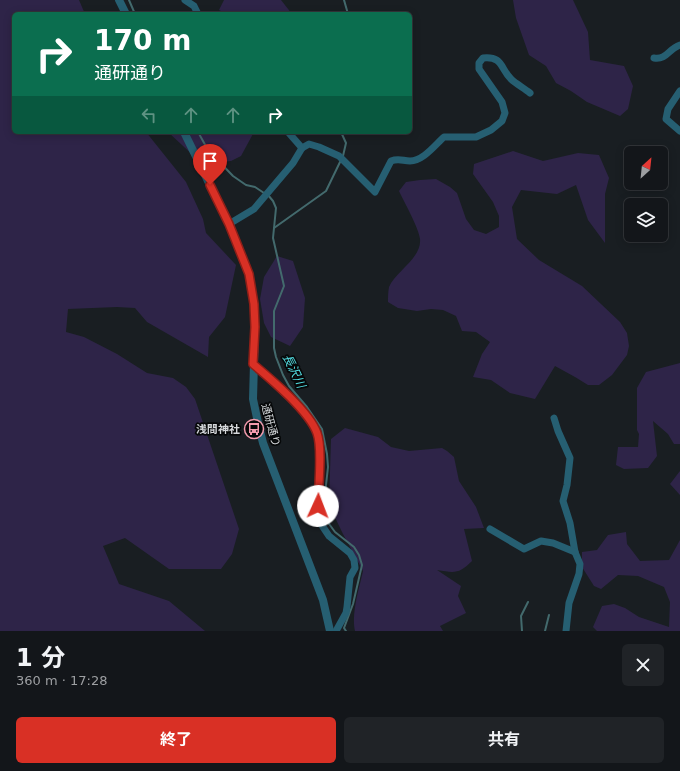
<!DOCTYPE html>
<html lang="ja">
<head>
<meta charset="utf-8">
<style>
	:root { --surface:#13161a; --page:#202327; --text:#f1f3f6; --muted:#9d9fa2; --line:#323539; --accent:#d93025 }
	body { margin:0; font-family:"DejaVu Sans","Noto Sans JP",sans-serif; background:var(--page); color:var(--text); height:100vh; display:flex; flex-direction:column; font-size:15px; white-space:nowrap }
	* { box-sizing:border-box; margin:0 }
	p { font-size:13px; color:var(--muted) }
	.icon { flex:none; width:22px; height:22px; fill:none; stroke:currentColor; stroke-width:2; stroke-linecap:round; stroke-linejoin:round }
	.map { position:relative; height:631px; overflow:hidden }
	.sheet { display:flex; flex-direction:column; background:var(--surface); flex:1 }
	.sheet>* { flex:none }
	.guide { position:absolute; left:12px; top:12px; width:400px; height:122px; border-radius:6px; box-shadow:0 2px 10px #0003,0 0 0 1px var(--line); background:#0b6e4f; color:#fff; overflow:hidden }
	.needle { width:26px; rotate:27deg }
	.controls { position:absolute; left:624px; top:146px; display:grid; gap:8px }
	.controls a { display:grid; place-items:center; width:44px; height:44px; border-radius:6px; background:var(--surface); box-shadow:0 2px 10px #0003,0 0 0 1px var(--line); font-size:20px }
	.pin { position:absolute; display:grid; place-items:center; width:34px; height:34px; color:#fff; margin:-41px -17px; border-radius:50% 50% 50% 0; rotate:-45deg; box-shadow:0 0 4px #0007 }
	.pin .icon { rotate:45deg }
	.me { position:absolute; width:44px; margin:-22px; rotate:2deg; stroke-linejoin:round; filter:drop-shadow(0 0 3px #0008) }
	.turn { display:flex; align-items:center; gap:14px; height:84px; padding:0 16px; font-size:18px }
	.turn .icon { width:52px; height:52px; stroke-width:2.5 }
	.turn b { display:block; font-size:28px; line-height:34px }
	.lanes { display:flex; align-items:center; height:38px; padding:0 16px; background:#0003; justify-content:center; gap:20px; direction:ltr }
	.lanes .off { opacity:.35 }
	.round { display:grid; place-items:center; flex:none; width:42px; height:42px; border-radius:6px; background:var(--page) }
	.overview { display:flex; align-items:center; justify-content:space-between; height:68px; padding:0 16px }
	h1 { font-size:24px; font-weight:700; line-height:30px }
	.action { display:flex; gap:8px; margin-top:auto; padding:8px 16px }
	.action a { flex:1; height:46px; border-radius:6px; background:var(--accent); color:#fff; font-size:16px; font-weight:700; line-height:46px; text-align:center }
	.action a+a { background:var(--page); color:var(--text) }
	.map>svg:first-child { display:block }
</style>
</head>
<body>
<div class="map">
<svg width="680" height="631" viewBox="0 0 680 631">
	<rect width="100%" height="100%" fill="#191e22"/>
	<!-- green -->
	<g fill="#2e2448">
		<polygon points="0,0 79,0 85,14 14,14 14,132 146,132 186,182 203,219 206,233 236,265 225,317 209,337 208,357 147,322 135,308 117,307 68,309 66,332 84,337 117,354 147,373 173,378 186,387 195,399 239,529 232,554 221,569 169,569 125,538 103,546 119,584 169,601 205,631 0,631"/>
		<polygon points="224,0 281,0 292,14 227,14 219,10"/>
		<polygon points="513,0 573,0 588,32 590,60 624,66 633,86 628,109 620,116 587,102 571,91 556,83 546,66 529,55 516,18"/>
		<polygon points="168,132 254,132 241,156 231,161 211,163 196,158"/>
		<path d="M513,151L543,161L578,153L599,155L609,178L605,194V243L588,220L576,185L557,194L521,190L512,207L517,239L539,260L582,286L620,322L627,333L629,346L627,355L612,375L599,385H588L575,377L555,366L535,399L510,393L491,380L473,377L482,354L490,342L476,332L462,331L456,316L443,310L431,309L417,311L398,308L388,302C388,298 388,292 389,287C395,272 422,258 420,239C419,228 404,202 399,191L406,182L420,180L436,179L450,187L457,193L466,219L474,230L486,234L499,227V216L493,202L473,174L474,164Z"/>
		<polygon points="277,256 293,261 305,298 303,327 290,346 271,337 264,323 260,299 264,277"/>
		<polygon points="680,363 680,444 674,444 668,434 653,421 657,456 648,468 624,469 616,465 618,447 638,447 639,434 637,430 637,388 646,372"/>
		<path d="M345,428L378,437L391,447L409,451L442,448L447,451L454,457L459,481L476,507L484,528L464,529L472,561C459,574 455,573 437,570L461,586L458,596L466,613L440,626L443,631H355C351,614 359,589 363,571L343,534L329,505L331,439Z"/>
		<polygon points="680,471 680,495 670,484"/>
		<polygon points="626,532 627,544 640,561 669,560 680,540 680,631 597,631 593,627 602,606 614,604 625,608 639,617 669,627 670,602 664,587 638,576 618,575 601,589 594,586 582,567 582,552 597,550 608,535"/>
	</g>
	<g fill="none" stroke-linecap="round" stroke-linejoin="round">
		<!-- stream -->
		<g stroke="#436a6d" stroke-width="2">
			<polyline points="129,0 135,14"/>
			<polyline points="344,0 348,14"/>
			<polyline points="198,132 208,150 233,176 246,185 255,187 264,193"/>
			<polyline points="341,132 346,143 343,156"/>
			<polyline points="268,195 273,201 276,208 273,238 284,286 274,311 274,348 276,357 283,375 289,386 307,407 322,429 327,454 328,467 324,503 324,517 335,532 354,547 359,555 362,565 353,604 344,628 346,631"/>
			<polyline points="274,228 326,191 341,160"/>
			<polyline points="522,631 521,616 528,602"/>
			<polyline points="545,631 549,615"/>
		</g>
		<!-- minor -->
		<g stroke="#265f72" stroke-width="7">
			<polyline points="185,0 194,6 198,14"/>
			<path d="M654,58C667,60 668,49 680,45"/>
			<polyline points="680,91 668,109 666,119 680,131"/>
			<path d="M288,132L302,148L309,144L319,147L339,156L375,192L391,161C399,158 403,161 410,161C423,161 435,145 444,137H476L491,130L502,121L505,113L502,102L479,69V63L483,58C503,56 500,68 511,79C516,84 524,88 530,93"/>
			<polyline points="229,224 254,209 293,163 302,148"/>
			<polyline points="253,364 299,407 313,424 317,433 319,451 318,506 321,524 329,536 350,553 354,560 355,568 350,577 347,607 346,613 336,631"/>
			<polyline points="554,418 558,431 570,458 567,485 563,501 570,523 575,552 580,564 579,574 569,603 566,631"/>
			<polyline points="490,529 524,549 541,541 553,543 575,552"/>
		</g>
		<!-- tertiary -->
		<g stroke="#265f72" stroke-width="8">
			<polyline points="119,0 126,14"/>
			<polyline points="184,132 229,224 249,274 254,304 255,327 253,399 258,423 263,443 323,600 330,631"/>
		</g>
	</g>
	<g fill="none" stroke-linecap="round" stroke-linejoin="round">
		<!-- route casing -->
		<g stroke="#8d1f18" stroke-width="10">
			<path id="route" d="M210,185L229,224L249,274L254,304L255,327L253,364C272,380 309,411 317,433C323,449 318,488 318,506"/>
		</g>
		<!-- route -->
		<use href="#route" stroke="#d93025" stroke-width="7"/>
	</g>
	<!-- icons -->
	<defs>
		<g id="bus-ring" transform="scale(1)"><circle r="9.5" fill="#060809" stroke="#f29aac" stroke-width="1.5"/><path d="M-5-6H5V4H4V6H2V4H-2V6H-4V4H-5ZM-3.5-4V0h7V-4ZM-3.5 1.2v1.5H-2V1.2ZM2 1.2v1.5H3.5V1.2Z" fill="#f29aac"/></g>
	</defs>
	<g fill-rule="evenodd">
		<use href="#bus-ring" x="254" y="429"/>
	</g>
	<g text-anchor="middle" stroke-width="3.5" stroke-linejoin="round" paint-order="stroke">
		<!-- street labels -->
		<g font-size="11" fill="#d4d7da" stroke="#060809">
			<text transform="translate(271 425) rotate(75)" y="4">通研通り</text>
		</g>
		<!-- poi labels -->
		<g font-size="11" font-weight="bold" fill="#d4d7da" stroke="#060809" text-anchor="end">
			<text x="240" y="433">浅間神社</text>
		</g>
		<!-- water labels -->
		<g font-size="12" font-style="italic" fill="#53dee3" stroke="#060809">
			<text transform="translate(294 371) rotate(64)" y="4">長沢川</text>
		</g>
	</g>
</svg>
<div class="controls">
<a><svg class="needle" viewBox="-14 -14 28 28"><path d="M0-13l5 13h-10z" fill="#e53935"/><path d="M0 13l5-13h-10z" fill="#9d9fa2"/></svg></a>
<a><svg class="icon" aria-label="layers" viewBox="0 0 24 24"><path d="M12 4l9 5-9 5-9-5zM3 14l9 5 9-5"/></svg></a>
</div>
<div class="pin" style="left:210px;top:185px;background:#d93025"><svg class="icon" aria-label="arrive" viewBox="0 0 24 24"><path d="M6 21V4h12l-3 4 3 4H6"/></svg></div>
<svg class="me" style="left:318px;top:506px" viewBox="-20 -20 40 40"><circle r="19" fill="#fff"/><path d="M0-13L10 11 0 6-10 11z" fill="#d93025"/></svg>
<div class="guide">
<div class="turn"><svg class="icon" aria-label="right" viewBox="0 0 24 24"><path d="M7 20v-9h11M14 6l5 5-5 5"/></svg><div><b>170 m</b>通研通り</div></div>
<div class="lanes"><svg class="icon off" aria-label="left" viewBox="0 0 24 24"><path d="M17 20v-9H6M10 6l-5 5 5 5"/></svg><svg class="icon off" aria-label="ahead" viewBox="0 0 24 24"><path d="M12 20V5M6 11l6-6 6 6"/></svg><svg class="icon off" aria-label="ahead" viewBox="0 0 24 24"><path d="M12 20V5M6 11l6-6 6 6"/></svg><svg class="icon" aria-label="right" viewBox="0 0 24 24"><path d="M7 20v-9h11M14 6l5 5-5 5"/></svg></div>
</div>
</div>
<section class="sheet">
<div class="overview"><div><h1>1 分</h1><p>360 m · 17:28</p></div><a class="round"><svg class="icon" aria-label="close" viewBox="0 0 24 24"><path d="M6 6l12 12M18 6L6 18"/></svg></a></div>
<div class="action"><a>終了</a><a>共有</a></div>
</section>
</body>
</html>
